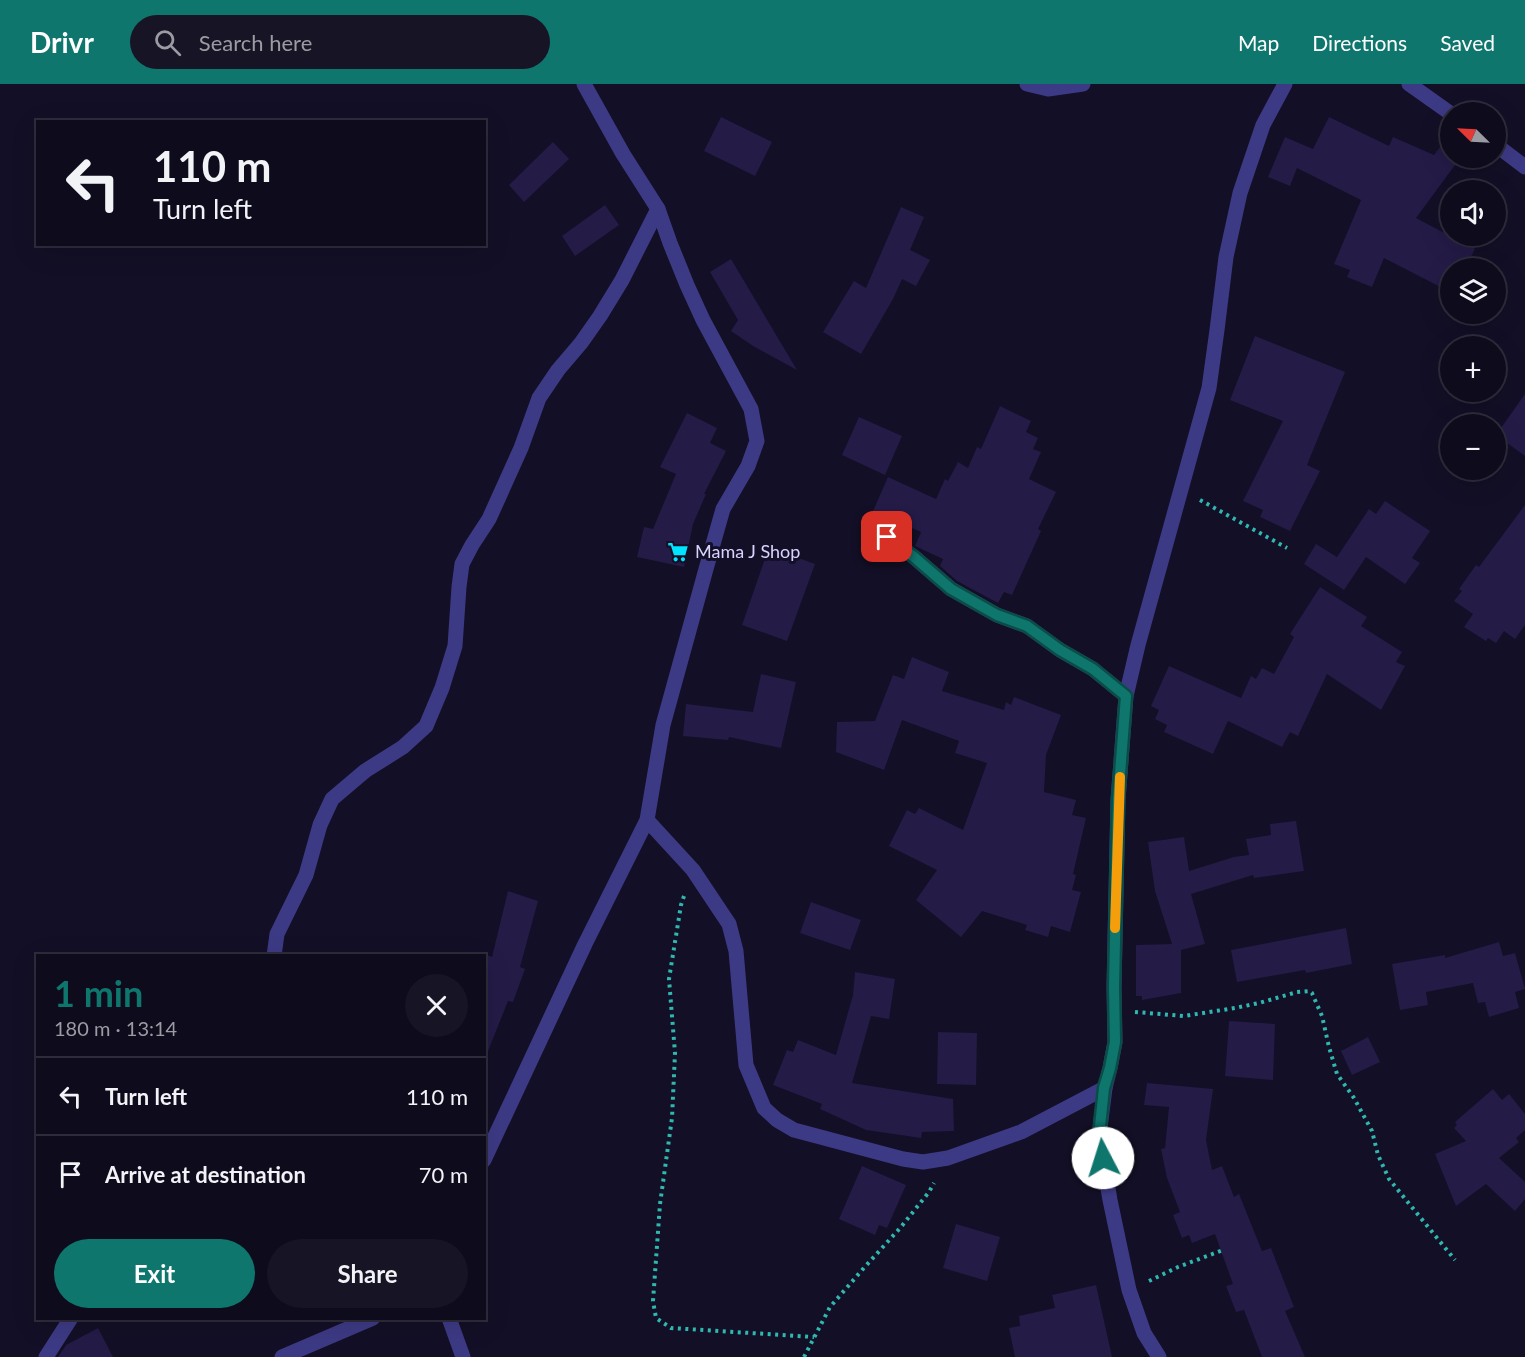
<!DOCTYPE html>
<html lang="en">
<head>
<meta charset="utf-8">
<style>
	:root { --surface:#0e0b1c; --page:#171425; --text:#f1f3f6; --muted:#9b9ba3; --line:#2e2b3b; --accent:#0f766e }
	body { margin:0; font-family:Lato,sans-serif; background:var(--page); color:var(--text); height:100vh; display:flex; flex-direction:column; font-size:22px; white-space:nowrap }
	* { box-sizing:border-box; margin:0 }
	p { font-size:20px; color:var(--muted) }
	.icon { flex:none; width:33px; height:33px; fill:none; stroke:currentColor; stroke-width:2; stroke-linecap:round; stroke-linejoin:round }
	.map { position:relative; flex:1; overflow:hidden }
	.sheet { position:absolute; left:36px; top:870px; width:450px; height:366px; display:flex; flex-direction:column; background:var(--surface); border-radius:0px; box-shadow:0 6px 24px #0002,0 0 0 2px var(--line) }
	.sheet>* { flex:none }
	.top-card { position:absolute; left:36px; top:36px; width:450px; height:126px; border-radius:0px; box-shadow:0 6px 24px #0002,0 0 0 2px var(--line); background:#0e0b1c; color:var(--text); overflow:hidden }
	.needle { width:39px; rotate:294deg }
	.tools { position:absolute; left:1440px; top:18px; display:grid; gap:12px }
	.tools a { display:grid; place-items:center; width:66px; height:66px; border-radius:50%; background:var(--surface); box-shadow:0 6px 24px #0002,0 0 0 2px var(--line); font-size:30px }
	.pin { position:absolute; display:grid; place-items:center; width:51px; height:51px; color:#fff; margin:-26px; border-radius:12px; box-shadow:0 3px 9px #0006 }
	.me { position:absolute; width:66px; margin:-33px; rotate:355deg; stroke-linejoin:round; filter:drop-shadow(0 0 4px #0008) }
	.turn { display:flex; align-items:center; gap:21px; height:126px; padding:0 18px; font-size:27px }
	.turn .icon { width:78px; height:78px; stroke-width:2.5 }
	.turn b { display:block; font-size:42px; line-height:51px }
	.round { display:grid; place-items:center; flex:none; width:63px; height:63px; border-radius:32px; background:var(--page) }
	.summary { display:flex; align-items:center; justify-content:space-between; height:102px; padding:0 18px }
	h1 { font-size:36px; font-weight:700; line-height:45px; color:var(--accent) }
	.primary-button { display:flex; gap:12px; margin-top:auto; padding:12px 18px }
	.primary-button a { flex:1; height:69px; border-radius:36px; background:var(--accent); color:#fff; font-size:24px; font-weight:700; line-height:69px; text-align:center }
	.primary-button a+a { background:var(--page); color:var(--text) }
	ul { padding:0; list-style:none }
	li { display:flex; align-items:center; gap:18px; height:78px; padding:0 18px; border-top:2px solid var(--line) }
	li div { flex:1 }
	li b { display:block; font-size:22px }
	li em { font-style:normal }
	header { display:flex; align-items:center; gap:36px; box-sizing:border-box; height:84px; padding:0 30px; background:var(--accent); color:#fff }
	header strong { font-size:28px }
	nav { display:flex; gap:33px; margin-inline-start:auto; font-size:21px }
	.search { width:420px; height:54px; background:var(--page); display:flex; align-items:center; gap:15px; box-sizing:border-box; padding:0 21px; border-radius:33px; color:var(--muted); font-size:22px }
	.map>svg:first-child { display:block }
</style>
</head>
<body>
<header>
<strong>Drivr</strong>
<div class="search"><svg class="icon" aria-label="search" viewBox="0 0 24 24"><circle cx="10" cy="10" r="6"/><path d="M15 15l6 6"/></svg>Search here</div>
<nav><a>Map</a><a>Directions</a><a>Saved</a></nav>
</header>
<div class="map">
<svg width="1525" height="1273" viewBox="0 0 1525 1273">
	<rect width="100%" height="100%" fill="#130f26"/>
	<!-- building -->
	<g fill="#241b47">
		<polygon points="721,33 772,58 755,92 704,67"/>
		<polygon points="1329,33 1389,62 1393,53 1434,71 1440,63 1450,71 1450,74 1454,74 1458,77 1416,134 1475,165 1465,184 1450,184 1450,208 1384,174 1372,203 1347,193 1350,186 1334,180 1361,116 1297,84 1290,102 1268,93 1285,53 1313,65"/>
		<polygon points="553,58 569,75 524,118 509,101"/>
		<polygon points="605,121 619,141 575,172 562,152"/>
		<polygon points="901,123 924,133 910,166 930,176 916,202 902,195 893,215 861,270 823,248 854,197 866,204"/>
		<polygon points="731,175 797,286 753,262 731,247 738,236 710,188"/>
		<polygon points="1255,252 1345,288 1307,381 1320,387 1290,447 1260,433 1263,426 1243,417 1283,337 1230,316"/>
		<polygon points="1525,310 1525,372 1496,351"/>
		<polygon points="1000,322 1031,337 1026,348 1038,354 1033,365 1041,368 1029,395 1056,408 1038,445 1041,447 1012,511 1004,508 998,519 957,497 940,482 943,475 915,462 921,448 873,427 888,393 936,415 945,395 948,397 958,378 968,384 977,363 981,365"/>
		<polygon points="687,329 717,344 710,359 726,367 704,410 706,410 693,440 684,483 637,473 644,443 653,445 676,390 660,383"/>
		<polygon points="859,333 902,352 885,391 842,371"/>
		<polygon points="1385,417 1430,447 1412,474 1420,479 1405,500 1366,473 1344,506 1304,480 1316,460 1337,473 1369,425 1376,430"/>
		<polygon points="1525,421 1525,541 1515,555 1504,547 1496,559 1488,554 1486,557 1464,543 1473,530 1454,517 1462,507 1459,505 1476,481 1479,483"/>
		<polygon points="769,463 815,480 787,557 742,541"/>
		<polygon points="1320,503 1367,533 1361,542 1402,568 1396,578 1405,582 1381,626 1327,590 1298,652 1290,648 1282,663 1228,637 1213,670 1164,648 1167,641 1155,635 1159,626 1151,622 1169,582 1241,614 1251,592 1256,595 1262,584 1274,590 1294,553 1290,550"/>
		<polygon points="912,573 949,588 942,607 1004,626 1006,618 1011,621 1014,613 1061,631 1046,671 1044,708 1076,716 1072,731 1086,734 1073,790 1076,791 1072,806 1081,808 1070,848 1051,842 1048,853 1025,846 1027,841 982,827 961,853 916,816 937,786 889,762 907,726 915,730 919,724 963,746 987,679 955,669 959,657 902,636 884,686 836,668 837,638 875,637 893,591 904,595"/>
		<polygon points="761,590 796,598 781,664 729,653 728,656 683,652 686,620 753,628"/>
		<polygon points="1296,737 1304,787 1254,794 1253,791 1191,810 1205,860 1181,866 1181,909 1142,916 1142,912 1136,912 1136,861 1172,860 1155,807 1148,758 1184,753 1189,787 1234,773 1249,771 1246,755 1271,751 1270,740"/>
		<polygon points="508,807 538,817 520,883 525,885 513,918 508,917 486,972 484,972 484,870 492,873"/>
		<polygon points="811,818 861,836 850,866 800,849"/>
		<polygon points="1346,844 1352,880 1306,889 1305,886 1237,898 1231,866"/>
		<polygon points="1499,858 1503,872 1515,869 1525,905 1515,908 1519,924 1489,933 1485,918 1478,919 1473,899 1426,908 1428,921 1400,926 1392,880 1445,871 1445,874"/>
		<polygon points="855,888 895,895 889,935 871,932 852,999 953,1015 954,1047 922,1048 921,1054 866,1046 820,1025 822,1020 773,1001 787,966 793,968 798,956 836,971 853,911"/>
		<polygon points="1229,937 1275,940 1273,996 1225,992"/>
		<polygon points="938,948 977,949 976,1001 937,1000"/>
		<polygon points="1368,953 1380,978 1352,991 1341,967"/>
		<polygon points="1147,999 1213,1005 1206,1056 1212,1086 1222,1082 1234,1113 1239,1110 1262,1167 1271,1164 1294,1223 1285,1227 1305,1273 1262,1273 1244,1226 1236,1228 1226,1202 1233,1200 1215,1150 1192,1159 1189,1151 1182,1154 1173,1131 1180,1128 1167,1094 1161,1065 1165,1064 1169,1023 1144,1021"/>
		<polygon points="1493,1005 1502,1016 1509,1010 1525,1030 1525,1046 1516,1054 1519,1058 1499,1074 1525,1098 1525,1115 1515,1127 1486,1100 1456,1122 1435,1070 1466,1057 1454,1044 1457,1041 1455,1038"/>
		<polygon points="862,1082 906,1101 887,1144 879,1141 875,1151 839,1135"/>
		<polygon points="956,1140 1000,1153 987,1197 943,1184"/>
		<polygon points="1096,1201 1112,1273 1015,1273 1009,1244 1020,1242 1019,1232 1055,1224 1052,1211"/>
		<polygon points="98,1244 113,1273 58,1273 66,1261"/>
	</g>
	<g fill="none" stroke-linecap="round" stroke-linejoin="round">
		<!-- path -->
		<g stroke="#2fb8b0" stroke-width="4" stroke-dasharray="3 4.5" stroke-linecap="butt">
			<polyline points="1200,416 1287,464"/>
			<polyline points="684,812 681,821 669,895 675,969 672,1034 660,1120 653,1217 656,1234 671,1244 814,1253"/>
			<polyline points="1135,928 1184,932 1235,924 1259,919 1297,908 1310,907 1312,909 1322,932 1329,963 1337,990 1354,1014 1372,1047 1378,1071 1389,1095 1455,1176"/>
			<polyline points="1149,1197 1178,1183 1223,1166"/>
			<polyline points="804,1273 830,1223 863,1185 901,1143 929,1108 934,1099"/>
		</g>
		<!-- minor -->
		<g stroke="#3d3a85" stroke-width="15">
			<polyline points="1027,0 1048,5 1083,0"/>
			<polyline points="1409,0 1450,29"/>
			<polyline points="1496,61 1525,83"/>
			<polyline points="873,443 914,473 951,505 997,531 1027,542 1060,566 1093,585 1126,612"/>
			<polyline points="647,736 693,786 729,840 736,867 746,981 764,1024 777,1036 794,1046 903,1075 923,1078 948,1074 1021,1048 1105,1004"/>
			<polyline points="274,872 277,850 306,791 320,741 332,715 365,687 403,663 426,642 442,604 455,562 459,503 462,480 472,461 489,435 521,364 539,314 558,286 581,259 600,232 622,196 658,125"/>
			<polyline points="484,1076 585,860 647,736 663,641 706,485 723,425 748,382 757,357 751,325 703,236 687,201 670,159 658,125 623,70 584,0"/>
			<polyline points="449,1234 463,1273"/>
			<polyline points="46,1273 71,1234"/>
			<polyline points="282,1273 373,1234"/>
			<polyline points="1159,1273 1144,1249 1129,1206 1110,1116 1099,1052 1105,1004 1110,984 1115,958 1114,903 1118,716 1126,612 1138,561 1209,304 1217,246 1226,173 1240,109 1263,41 1285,0"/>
		</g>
	</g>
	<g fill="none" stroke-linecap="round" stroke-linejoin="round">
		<!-- route casing -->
		<g stroke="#0a4d48" stroke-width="15">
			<polyline id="route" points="887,453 914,473 951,505 997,531 1027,542 1060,566 1093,585 1126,612 1118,716 1114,903 1115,958 1110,984 1104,1004 1099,1052 1103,1074"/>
		</g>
		<!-- route -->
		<use href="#route" stroke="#0f766e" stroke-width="10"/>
		<!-- slow -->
		<polyline stroke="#f59e0b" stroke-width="10" points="1115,844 1120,693"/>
	</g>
	<!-- icons -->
	<defs>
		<g id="supermarket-bare" transform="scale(1.62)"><path d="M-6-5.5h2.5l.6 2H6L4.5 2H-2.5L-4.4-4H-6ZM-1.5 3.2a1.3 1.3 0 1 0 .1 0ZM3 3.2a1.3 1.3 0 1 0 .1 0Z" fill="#00e5ff" stroke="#130f26" stroke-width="2.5" paint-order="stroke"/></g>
	</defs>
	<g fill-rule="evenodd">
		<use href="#supermarket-bare" x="678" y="468"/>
	</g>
	<g text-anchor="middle" stroke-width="6" stroke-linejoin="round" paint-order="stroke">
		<!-- poi labels -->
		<g font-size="18" fill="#d9d4ff" stroke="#130f26" text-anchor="start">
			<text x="695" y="474">Mama J Shop</text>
		</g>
	</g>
</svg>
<div class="tools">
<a><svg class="needle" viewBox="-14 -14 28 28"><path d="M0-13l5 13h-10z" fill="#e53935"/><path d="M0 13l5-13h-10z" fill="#9b9ba3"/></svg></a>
<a><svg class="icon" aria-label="sound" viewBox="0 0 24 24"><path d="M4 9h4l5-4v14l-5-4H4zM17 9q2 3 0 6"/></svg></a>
<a><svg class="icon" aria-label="layers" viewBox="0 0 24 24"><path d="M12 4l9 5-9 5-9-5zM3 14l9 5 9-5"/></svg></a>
<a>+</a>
<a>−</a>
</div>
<div class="pin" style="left:887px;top:453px;background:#d93025"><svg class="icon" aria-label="arrive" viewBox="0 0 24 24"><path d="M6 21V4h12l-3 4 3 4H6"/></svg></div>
<svg class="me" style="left:1103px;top:1074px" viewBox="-20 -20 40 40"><circle r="19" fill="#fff"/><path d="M0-13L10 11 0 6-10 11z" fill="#0f766e"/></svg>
<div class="top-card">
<div class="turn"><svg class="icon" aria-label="left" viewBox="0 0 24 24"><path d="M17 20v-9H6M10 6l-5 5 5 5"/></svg><div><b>110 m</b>Turn left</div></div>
</div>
<section class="sheet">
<div class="summary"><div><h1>1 min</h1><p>180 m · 13:14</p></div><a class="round"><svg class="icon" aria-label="close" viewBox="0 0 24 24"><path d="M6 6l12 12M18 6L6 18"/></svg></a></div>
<ul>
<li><svg class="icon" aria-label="left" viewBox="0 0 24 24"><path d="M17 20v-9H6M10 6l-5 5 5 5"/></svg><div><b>Turn left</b></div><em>110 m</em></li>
<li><svg class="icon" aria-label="arrive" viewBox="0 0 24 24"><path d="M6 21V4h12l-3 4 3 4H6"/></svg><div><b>Arrive at destination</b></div><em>70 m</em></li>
</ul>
<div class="primary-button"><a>Exit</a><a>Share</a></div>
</section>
</div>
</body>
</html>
